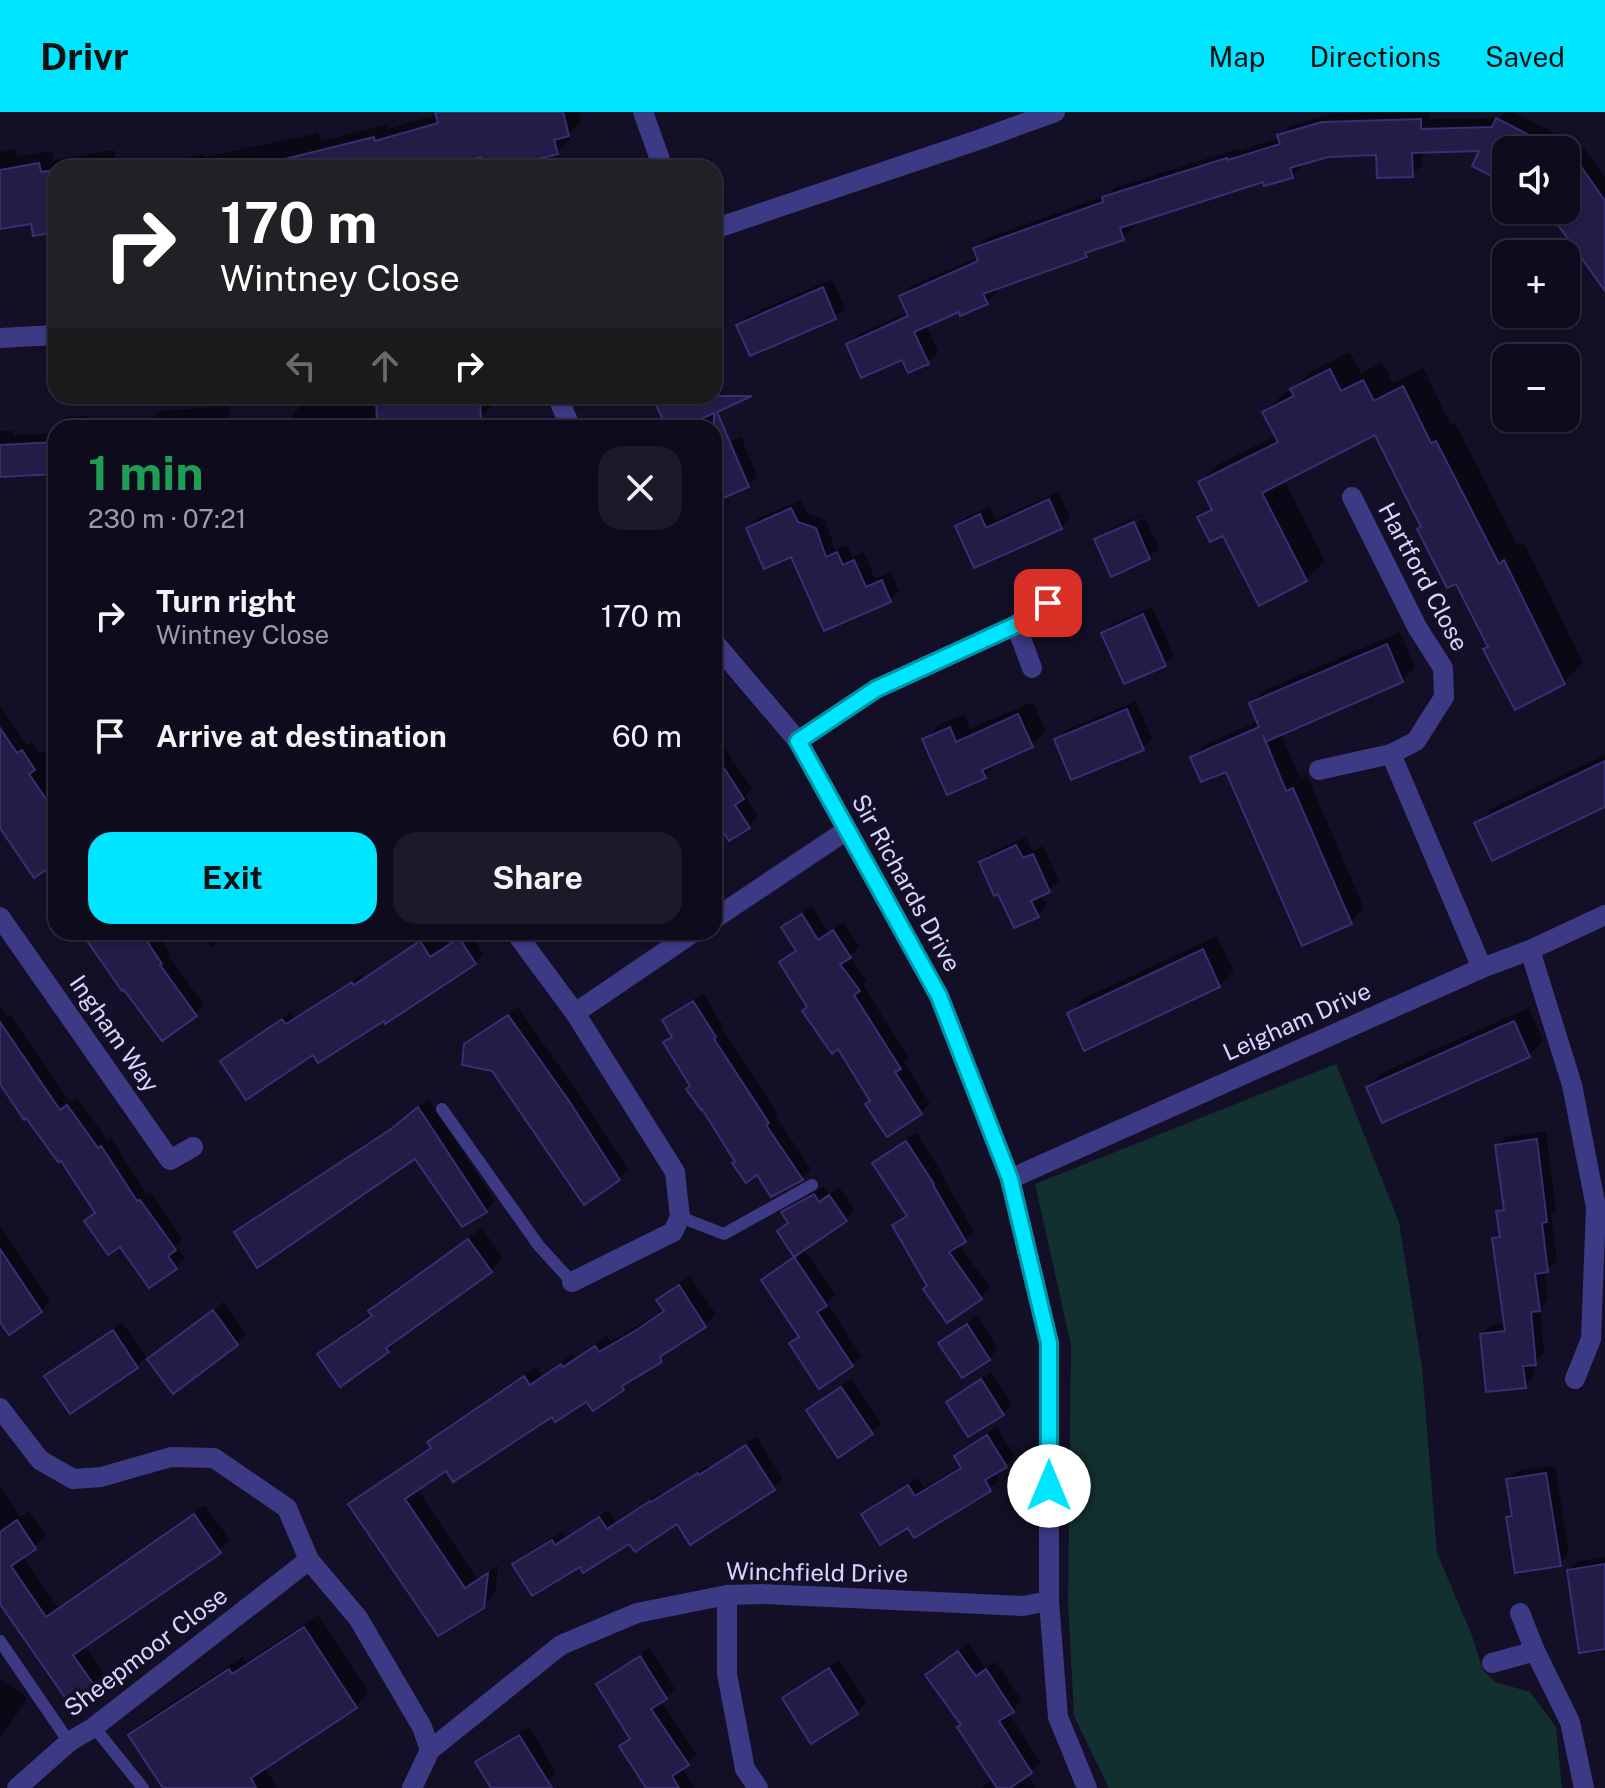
<!DOCTYPE html>
<html lang="en">
<head>
<meta charset="utf-8">
<style>
	:root { --surface:#0e0b1c; --page:#1c1929; --text:#f1f3f6; --muted:#9b9ba3; --line:#2e2b3b; --accent:#00e5ff }
	body { margin:0; font-family:"Public Sans",sans-serif; background:var(--page); color:var(--text); height:100vh; display:flex; flex-direction:column; font-size:30px; white-space:nowrap }
	* { box-sizing:border-box; margin:0 }
	p { font-size:26px; color:var(--muted) }
	.icon { flex:none; width:44px; height:44px; fill:none; stroke:currentColor; stroke-width:2; stroke-linecap:round; stroke-linejoin:round }
	.map { position:relative; flex:1; overflow:hidden }
	.sheet { position:absolute; left:48px; top:308px; width:674px; height:520px; display:flex; flex-direction:column; background:var(--surface); border-radius:24px; box-shadow:0 2px 6px #0004,0 0 0 2px var(--line) }
	.sheet>* { flex:none }
	.banner { position:absolute; left:48px; top:48px; width:674px; height:244px; border-radius:24px; box-shadow:0 2px 6px #0004,0 0 0 2px var(--line); background:#202124; color:#fff; overflow:hidden }
	.tools { position:absolute; left:1492px; top:24px; display:grid; gap:16px }
	.tools a { display:grid; place-items:center; width:88px; height:88px; border-radius:16px; background:var(--surface); box-shadow:0 2px 6px #0004,0 0 0 2px var(--line); font-size:40px }
	.pin { position:absolute; display:grid; place-items:center; width:68px; height:68px; color:#fff; margin:-34px; border-radius:16px; box-shadow:0 4px 12px #0006 }
	.me { position:absolute; width:88px; margin:-44px; rotate:0deg; stroke-linejoin:round; filter:drop-shadow(0 0 6px #0008) }
	.turn { display:flex; align-items:center; gap:28px; height:168px; padding:0 40px; font-size:36px }
	.turn .icon { width:104px; height:104px; stroke-width:2.5 }
	.turn b { display:block; font-size:56px; line-height:68px }
	.lanes { display:flex; align-items:center; height:76px; padding:0 40px; background:#0003; justify-content:center; gap:40px; direction:ltr }
	.lanes .off { opacity:.35 }
	.round { display:grid; place-items:center; flex:none; width:84px; height:84px; border-radius:24px; background:var(--page) }
	.overview { display:flex; align-items:center; justify-content:space-between; height:136px; padding:0 40px }
	h1 { font-size:48px; font-weight:700; line-height:60px; color:#1e9e55 }
	.action { display:flex; gap:16px; margin-top:auto; padding:16px 40px }
	.action a { flex:1; height:92px; border-radius:24px; background:var(--accent); color:#111; font-size:32px; font-weight:700; line-height:92px; text-align:center }
	.action a+a { background:var(--page); color:var(--text) }
	ul { padding:0; list-style:none }
	li { display:flex; align-items:center; gap:24px; height:120px; padding:0 40px }
	li div { flex:1 }
	li b { display:block; font-size:30px }
	li em { font-style:normal }
	header { display:flex; align-items:center; gap:48px; box-sizing:border-box; height:112px; padding:0 40px; background:var(--accent); color:#111 }
	header strong { font-size:38px }
	nav { display:flex; gap:44px; margin-inline-start:auto; font-size:28px }
	.map>svg:first-child { display:block }
</style>
</head>
<body>
<header>
<strong>Drivr</strong>
<nav><a>Map</a><a>Directions</a><a>Saved</a></nav>
</header>
<div class="map">
<svg width="1605" height="1676" viewBox="0 0 1605 1676">
	<rect width="100%" height="100%" fill="#130f26"/>
	<!-- green -->
	<polygon fill="#12302f" points="1336,952 1399,1110 1422,1255 1437,1441 1471,1521 1483,1558 1495,1570 1530,1580 1556,1615 1562,1676 1109,1676 1074,1604 1068,1489 1071,1233 1035,1072"/>
	<!-- shadow -->
	<g fill="#0007" fill-rule="evenodd">
		<polygon points="437,0 579,0 582,9 569,22 570,27 557,40 492,56 485,56 482,43 437,56 133,56 205,42 206,45 318,21 320,29 387,13 388,17 438,2"/>
		<polygon points="1430,0 1430,7 1500,6 1505,0 1514,0 1586,38 1605,64 1605,167 1559,98 1566,98 1566,38 1506,38 1506,56 1497,65 1483,37 1422,39 1422,53 1412,63 1378,41 1328,43 1301,50 1302,54 1292,64 1264,68 1132,110 1133,116 1123,126 1092,137 1086,143 995,176 997,180 986,190 960,197 926,213 938,240 927,250 849,232 859,222 908,200 901,185 911,174 978,145 975,137 985,127 1107,83 1114,76 1237,37 1238,39 1280,26 1280,24 1290,14 1334,1"/>
		<polygon points="16,37 17,45 52,39 54,48 114,38 117,56 56,56 56,118 33,110 0,115 0,40"/>
		<polygon points="832,167 845,196 835,205 751,242 739,213 748,204"/>
		<polygon points="1350,240 1361,262 1382,250 1393,271 1423,256 1451,313 1455,311 1518,434 1524,431 1583,551 1564,570 1490,533 1457,469 1423,414 1376,320 1284,368 1325,449 1306,468 1200,406 1212,394 1200,371 1219,352 1276,323 1265,300 1284,281 1295,276 1312,259"/>
		<polygon points="714,275 724,279 709,316 669,316 655,284 714,284"/>
		<polygon points="378,284 492,284 492,294 480,306 467,306 467,312 464,316 294,316 293,302 306,290"/>
		<polygon points="229,294 230,310 256,308 256,316 56,316 67,305 88,304 88,309 150,308 160,299"/>
		<polygon points="0,319 14,319 14,323 56,321 56,360 0,363"/>
		<polygon points="741,325 757,364 748,373 714,387 714,336"/>
		<polygon points="1058,380 1070,406 1061,415 975,454 957,414 967,405 989,395 995,408"/>
		<polygon points="801,388 807,401 825,408 835,438 847,433 852,445 864,440 875,467 891,460 899,479 890,488 825,517 792,443 748,416 757,407"/>
		<path d="M1143,402L1159,436L1149,445L1112,462L1096,428L1105,419ZM1142,404L1144,407L1104,425V420Z"/>
		<polygon points="1152,495 1174,543 1164,552 1104,521 1113,512"/>
		<polygon points="1400,520 1415,555 1402,569 1281,621 1300,667 1307,663 1364,796 1351,810 1227,657 1192,645 1206,632 1259,609 1251,592 1265,578"/>
		<polygon points="1136,589 1152,627 1143,636 1057,628 1066,618"/>
		<polygon points="1033,590 1046,619 1032,634 999,650 985,664 925,628 939,613 964,602 970,617"/>
		<polygon points="0,594 27,633 32,630 40,642 56,631 56,674 53,676 56,680 56,748 0,714"/>
		<polygon points="714,620 752,677 745,684 758,705 749,714 730,726 717,705 714,707"/>
		<polygon points="1605,643 1605,693 1477,711 1491,697"/>
		<polygon points="1026,725 1032,739 1043,734 1059,769 1049,778 1041,782 1047,794 1037,803 999,779 981,750 990,741"/>
		<polygon points="812,794 828,820 843,810 859,835 850,844 867,869 863,873 909,946 904,951 930,991 921,1000 888,1023 872,988 839,934 809,894 781,850 797,837 784,815 793,806"/>
		<polygon points="91,820 156,820 170,841 168,843 204,893 195,902"/>
		<polygon points="201,820 234,820 211,835"/>
		<polygon points="419,820 469,820 483,842 475,851 385,906 314,941 222,949 231,941 291,900 295,905 361,863 363,866 423,826"/>
		<polygon points="1217,824 1234,859 1219,873 1085,936 1069,901 1083,887"/>
		<polygon points="703,881 724,915 722,917 777,1001 775,1003 811,1057 802,1066 772,1083 757,1060 737,1050 666,931 674,923 665,909 674,900"/>
		<polygon points="0,894 8,905 10,903 70,990 77,985 108,1029 111,1026 147,1082 150,1080 183,1127 176,1134 185,1146 175,1155 120,1132 86,1109 96,1099 61,1046 0,969"/>
		<polygon points="518,895 600,1013 599,1014 628,1057 619,1066 584,1090 493,957 466,933 476,923"/>
		<polygon points="1529,896 1543,929 1529,943 1368,975 1382,961"/>
		<polygon points="428,987 495,1089 486,1098 463,1113 415,1044 237,1121 246,1112 403,1008"/>
		<polygon points="1546,1019 1556,1099 1551,1103 1557,1149 1547,1158 1544,1159 1548,1188 1540,1196 1544,1241 1533,1251 1534,1265 1525,1274 1482,1223 1491,1213 1506,1212 1494,1127 1501,1120 1498,1100 1505,1092 1497,1034 1506,1025"/>
		<polygon points="916,1021 942,1061 941,1062 974,1119 959,1132 990,1176 981,1185 929,1173 894,1113 908,1101 875,1051 884,1042"/>
		<polygon points="823,1075 829,1082 839,1075 855,1098 846,1107 803,1136 835,1183 827,1191 861,1244 851,1253 791,1232 800,1223 763,1168 772,1159 795,1143 779,1119 789,1109 784,1101 793,1092"/>
		<polygon points="0,1114 50,1189 41,1199 0,1206"/>
		<polygon points="482,1116 503,1146 491,1159 399,1224 400,1226 388,1239 320,1242 332,1230 372,1201 371,1199 383,1186"/>
		<polygon points="690,1164 716,1202 704,1213 671,1235 672,1237 661,1248 635,1264 623,1276 593,1296 587,1287 552,1302 447,1356 417,1377 477,1467 498,1453 495,1482 483,1494 351,1392 362,1381 432,1334 429,1330 440,1319 536,1254 542,1263 573,1242 575,1246 607,1224 611,1230 665,1197 659,1188 670,1177"/>
		<polygon points="223,1190 246,1222 237,1231 173,1279 159,1238"/>
		<polygon points="977,1204 998,1237 989,1246 962,1264 941,1231 950,1222"/>
		<polygon points="122,1210 146,1245 137,1254 71,1299 47,1264 56,1255"/>
		<polygon points="991,1260 1012,1292 1003,1301 948,1290 958,1281"/>
		<polygon points="851,1267 881,1312 872,1321 809,1298 818,1289"/>
		<polygon points="997,1315 1015,1344 1006,1353 994,1360 999,1368 990,1377 915,1424 909,1413 864,1402 873,1393 918,1366 924,1376 962,1353 957,1344 966,1335"/>
		<polygon points="756,1325 783,1367 774,1376 691,1430 678,1410 580,1452 515,1452 524,1443 562,1420 565,1425 609,1398 616,1410 660,1381 661,1383 707,1354 709,1356"/>
		<polygon points="1555,1353 1569,1442 1560,1452 1508,1406 1513,1401 1508,1368 1517,1359"/>
		<polygon points="0,1374 20,1405 29,1399 46,1424 35,1435 22,1444 58,1495 205,1393 230,1428 219,1439 84,1533 107,1567 96,1578 0,1488"/>
		<polygon points="1605,1445 1605,1547 1604,1535 1569,1458 1578,1449"/>
		<polygon points="318,1503 369,1581 356,1594 265,1655 277,1676 166,1676 130,1623 144,1609 243,1545 246,1550"/>
		<polygon points="968,1531 986,1556 996,1550 1022,1589 1009,1601 1040,1650 1027,1662 1036,1676 981,1676 993,1666 963,1612 927,1563 937,1554"/>
		<polygon points="650,1536 675,1577 661,1589 696,1642 682,1655 694,1676 649,1676 621,1635 631,1625 598,1572 607,1563"/>
		<polygon points="839,1548 866,1591 857,1600 812,1629 785,1586 794,1577"/>
		<polygon points="0,1567 28,1586 0,1627"/>
		<polygon points="529,1615 556,1660 547,1669 546,1676 493,1676 477,1650 487,1641"/>
	</g>
	<!-- building -->
	<g fill="#241b47" stroke="#3b2d73" stroke-width="2">
		<polygon points="435,0 563,0 569,24 554,28 558,42 501,56 483,56 481,45 444,56 286,56 285,47 374,25 375,29 438,11"/>
		<polygon points="1496,6 1558,38 1506,38 1506,51 1497,67 1472,54 1479,39 1412,41 1413,65 1377,66 1376,43 1328,45 1290,56 1293,66 1264,74 1263,70 1120,116 1124,128 1085,141 1087,145 983,182 988,192 960,204 959,200 914,220 929,252 908,261 902,248 861,266 846,232 908,204 899,184 978,149 973,136 1103,90 1102,85 1227,46 1228,48 1280,32 1277,23 1322,10 1421,7 1421,17 1492,15"/>
		<polygon points="1566,33 1605,89 1605,179 1551,103 1558,98 1566,98"/>
		<polygon points="39,51 41,60 56,58 56,120 33,124 31,112 0,117 0,58"/>
		<polygon points="823,175 836,207 750,244 736,213"/>
		<polygon points="1330,257 1341,279 1363,268 1374,289 1403,274 1431,331 1436,329 1499,452 1504,448 1565,572 1515,598 1483,537 1488,535 1456,472 1447,476 1417,417 1421,415 1375,323 1262,381 1307,469 1259,494 1223,424 1210,430 1197,405 1212,398 1198,370 1278,330 1262,300 1294,284 1290,277"/>
		<polygon points="376,284 480,284 481,308 456,309 456,316 377,316"/>
		<polygon points="652,284 752,284 717,300 749,375 714,390 714,301 681,316 667,316"/>
		<polygon points="56,330 56,362 0,365 0,333"/>
		<polygon points="1049,387 1062,417 974,456 955,414 980,402 986,416"/>
		<polygon points="791,396 798,410 816,416 826,445 837,440 843,453 854,448 866,475 882,468 891,490 824,519 791,445 764,457 746,416"/>
		<polygon points="1134,410 1150,447 1111,465 1094,427"/>
		<polygon points="1143,502 1166,554 1124,572 1101,521"/>
		<polygon points="1387,532 1403,570 1265,630 1263,623 1286,679 1293,676 1352,812 1302,834 1226,660 1201,670 1190,645 1259,615 1249,591"/>
		<polygon points="1127,597 1144,638 1071,668 1054,627"/>
		<polygon points="1018,602 1033,635 982,658 986,666 947,683 922,627 950,615 956,630"/>
		<polygon points="0,616 17,641 22,638 35,658 29,662 56,702 56,751 34,766 0,716"/>
		<polygon points="714,641 744,687 735,693 750,716 729,729 714,706"/>
		<polygon points="1605,649 1605,695 1492,749 1474,711"/>
		<polygon points="1016,733 1023,746 1033,742 1050,780 1031,789 1039,805 1014,816 998,782 994,784 979,750"/>
		<polygon points="802,802 818,828 833,818 851,846 840,852 860,879 854,883 901,957 895,960 922,1002 887,1025 865,992 870,989 838,937 832,942 802,899 807,895 779,850 796,839 781,815"/>
		<polygon points="81,820 141,820 162,852 160,853 197,904 162,929 124,878 122,879"/>
		<polygon points="459,826 476,852 385,912 384,909 318,951 313,943 246,988 220,949 282,907 286,912 352,870 354,873 420,829 430,845"/>
		<polygon points="1203,837 1220,875 1084,939 1067,901"/>
		<polygon points="693,889 716,925 714,927 769,1011 766,1013 803,1068 771,1085 757,1063 746,1071 732,1051 735,1050 702,997 701,998 686,977 690,974 663,930 672,925 662,908"/>
		<polygon points="508,903 569,989 620,1068 584,1093 492,959 462,953 464,932"/>
		<polygon points="1514,909 1530,945 1382,1011 1366,975"/>
		<polygon points="0,910 60,998 67,993 98,1036 101,1034 137,1089 140,1088 176,1138 168,1144 177,1157 149,1176 120,1135 108,1143 84,1109 95,1101 61,1049 58,1050 26,1006 24,1008 0,972"/>
		<polygon points="418,995 487,1100 462,1115 415,1047 257,1156 234,1120 391,1017"/>
		<polygon points="1537,1027 1547,1110 1542,1111 1548,1160 1535,1162 1540,1199 1531,1200 1536,1253 1523,1254 1526,1276 1486,1280 1480,1222 1505,1219 1492,1126 1500,1125 1496,1099 1504,1098 1495,1033"/>
		<polygon points="906,1029 934,1072 933,1073 966,1130 949,1140 982,1187 947,1211 923,1177 927,1174 892,1113 907,1104 872,1051"/>
		<polygon points="814,1082 819,1090 829,1083 847,1109 794,1145 777,1119 788,1111 781,1100"/>
		<polygon points="468,1127 492,1160 386,1236 389,1240 340,1275 317,1242 372,1204 368,1199"/>
		<polygon points="0,1137 42,1200 9,1223 0,1210"/>
		<polygon points="794,1145 827,1194 817,1200 853,1254 819,1277 789,1231 799,1225 761,1168"/>
		<polygon points="679,1173 706,1215 660,1245 662,1250 622,1274 624,1278 593,1299 586,1290 555,1310 552,1305 453,1370 446,1359 405,1387 465,1476 488,1461 484,1496 438,1524 348,1392 431,1336 427,1330 524,1264 530,1273 561,1252 563,1255 595,1234 599,1240 638,1217 664,1199 656,1188"/>
		<polygon points="213,1198 238,1233 173,1282 147,1247"/>
		<polygon points="967,1212 990,1248 962,1266 938,1231"/>
		<polygon points="113,1218 138,1256 70,1302 44,1264"/>
		<polygon points="981,1267 1004,1303 968,1325 946,1290"/>
		<polygon points="841,1275 873,1322 838,1346 806,1298"/>
		<polygon points="987,1323 1007,1355 985,1368 991,1379 914,1426 908,1416 880,1433 861,1402 908,1373 915,1384 961,1356 954,1344"/>
		<polygon points="746,1333 775,1378 690,1433 677,1412 635,1440 629,1432 583,1461 580,1455 532,1484 512,1452 552,1428 555,1433 599,1405 607,1417 650,1389 651,1390 698,1361 699,1363"/>
		<polygon points="1546,1361 1561,1454 1515,1461 1506,1405 1512,1404 1506,1367"/>
		<polygon points="194,1402 221,1441 73,1543 98,1579 73,1597 0,1492 0,1420 17,1408 36,1437 11,1454 46,1505"/>
		<polygon points="1605,1452 1605,1537 1579,1541 1567,1458"/>
		<polygon points="304,1515 357,1596 251,1666 256,1676 163,1676 128,1623 229,1557 232,1562"/>
		<polygon points="958,1539 976,1564 986,1557 1014,1600 999,1609 1032,1661 1010,1676 997,1676 957,1615 961,1613 925,1563"/>
		<polygon points="640,1544 667,1587 651,1597 689,1653 672,1664 679,1676 646,1676 619,1634 630,1627 596,1572"/>
		<polygon points="829,1556 858,1602 811,1632 782,1586"/>
		<polygon points="519,1623 552,1676 491,1676 475,1650"/>
	</g>
	<g fill="none" stroke-linecap="round" stroke-linejoin="round">
		<!-- service -->
		<g stroke="#3d3a85" stroke-width="12">
			<polyline points="442,997 539,1134 572,1170"/>
			<polyline points="680,1105 724,1122 812,1073"/>
			<polyline points="0,1529 69,1630"/>
			<polyline points="94,1615 143,1676"/>
		</g>
		<!-- minor -->
		<g stroke="#3d3a85" stroke-width="20">
			<polyline points="643,0 663,56"/>
			<polyline points="714,117 981,27 1055,0"/>
			<polyline points="0,226 56,223"/>
			<polyline points="557,284 571,316"/>
			<polyline points="1016,513 1032,556"/>
			<polyline points="714,530 798,629 939,884 1010,1067 1049,1231 1049,1489 1058,1605 1087,1676"/>
			<polyline points="798,629 876,577 1016,513 1048,491"/>
			<polyline points="1391,642 1482,856"/>
			<polyline points="1319,658 1391,642 1416,629 1444,585 1443,556 1417,515 1352,385"/>
			<polyline points="0,805 170,1048 193,1035"/>
			<polyline points="714,807 847,718"/>
			<polyline points="515,820 575,901 675,1060 680,1105 673,1120 572,1170"/>
			<polyline points="1530,838 1572,973 1596,1095 1591,1227 1575,1267"/>
			<polyline points="575,901 694,820"/>
			<polyline points="1010,1067 1482,856 1530,838 1605,803"/>
			<polyline points="0,1296 40,1348 73,1367 101,1365 171,1345 214,1346 287,1396 309,1448 358,1506 422,1615 430,1638"/>
			<polyline points="727,1483 727,1562 745,1657 758,1676"/>
			<polyline points="1520,1501 1535,1539 1570,1610 1584,1676"/>
			<polyline points="1492,1551 1535,1539"/>
			<polyline points="17,1676 69,1630 94,1615 309,1448"/>
			<polyline points="412,1676 430,1638 561,1533 637,1501 727,1483 764,1482 1023,1494 1049,1489"/>
		</g>
	</g>
	<g fill="none" stroke-linecap="round" stroke-linejoin="round">
		<!-- route casing -->
		<g stroke="#0095a6" stroke-width="20">
			<polyline id="route" points="1048,491 1016,513 876,577 798,629 939,884 1010,1067 1049,1231 1049,1374"/>
		</g>
		<!-- route -->
		<use href="#route" stroke="#00e5ff" stroke-width="14"/>
	</g>
	<g text-anchor="middle" stroke-width="8" stroke-linejoin="round" paint-order="stroke">
		<!-- street labels -->
		<g font-size="24" fill="#d9d4ff" stroke="#130f26">
			<text transform="translate(1423 465) rotate(62)" y="8">Hartford Close</text>
			<text transform="translate(906 771) rotate(61)" y="8">Sir Richards Drive</text>
			<text transform="translate(1297 910) rotate(-24)" y="8">Leigham Drive</text>
			<text transform="translate(114 922) rotate(55)" y="8">Ingham Way</text>
			<text transform="translate(817 1461) rotate(1)" y="8">Winchfield Drive</text>
			<text transform="translate(146 1540) rotate(-37)" y="8">Sheepmoor Close</text>
		</g>
	</g>
</svg>
<div class="tools">
<a><svg class="icon" aria-label="sound" viewBox="0 0 24 24"><path d="M4 9h4l5-4v14l-5-4H4zM17 9q2 3 0 6"/></svg></a>
<a>+</a>
<a>−</a>
</div>
<div class="pin" style="left:1048px;top:491px;background:#d93025"><svg class="icon" aria-label="arrive" viewBox="0 0 24 24"><path d="M6 21V4h12l-3 4 3 4H6"/></svg></div>
<svg class="me" style="left:1049px;top:1374px" viewBox="-20 -20 40 40"><circle r="19" fill="#fff"/><path d="M0-13L10 11 0 6-10 11z" fill="#00e5ff"/></svg>
<div class="banner">
<div class="turn"><svg class="icon" aria-label="right" viewBox="0 0 24 24"><path d="M7 20v-9h11M14 6l5 5-5 5"/></svg><div><b>170 m</b>Wintney Close</div></div>
<div class="lanes"><svg class="icon off" aria-label="left" viewBox="0 0 24 24"><path d="M17 20v-9H6M10 6l-5 5 5 5"/></svg><svg class="icon off" aria-label="ahead" viewBox="0 0 24 24"><path d="M12 20V5M6 11l6-6 6 6"/></svg><svg class="icon" aria-label="right" viewBox="0 0 24 24"><path d="M7 20v-9h11M14 6l5 5-5 5"/></svg></div>
</div>
<section class="sheet">
<div class="overview"><div><h1>1 min</h1><p>230 m · 07:21</p></div><a class="round"><svg class="icon" aria-label="close" viewBox="0 0 24 24"><path d="M6 6l12 12M18 6L6 18"/></svg></a></div>
<ul>
<li><svg class="icon" aria-label="right" viewBox="0 0 24 24"><path d="M7 20v-9h11M14 6l5 5-5 5"/></svg><div><b>Turn right</b><p>Wintney Close</p></div><em>170 m</em></li>
<li><svg class="icon" aria-label="arrive" viewBox="0 0 24 24"><path d="M6 21V4h12l-3 4 3 4H6"/></svg><div><b>Arrive at destination</b></div><em>60 m</em></li>
</ul>
<div class="action"><a>Exit</a><a>Share</a></div>
</section>
</div>
</body>
</html>
